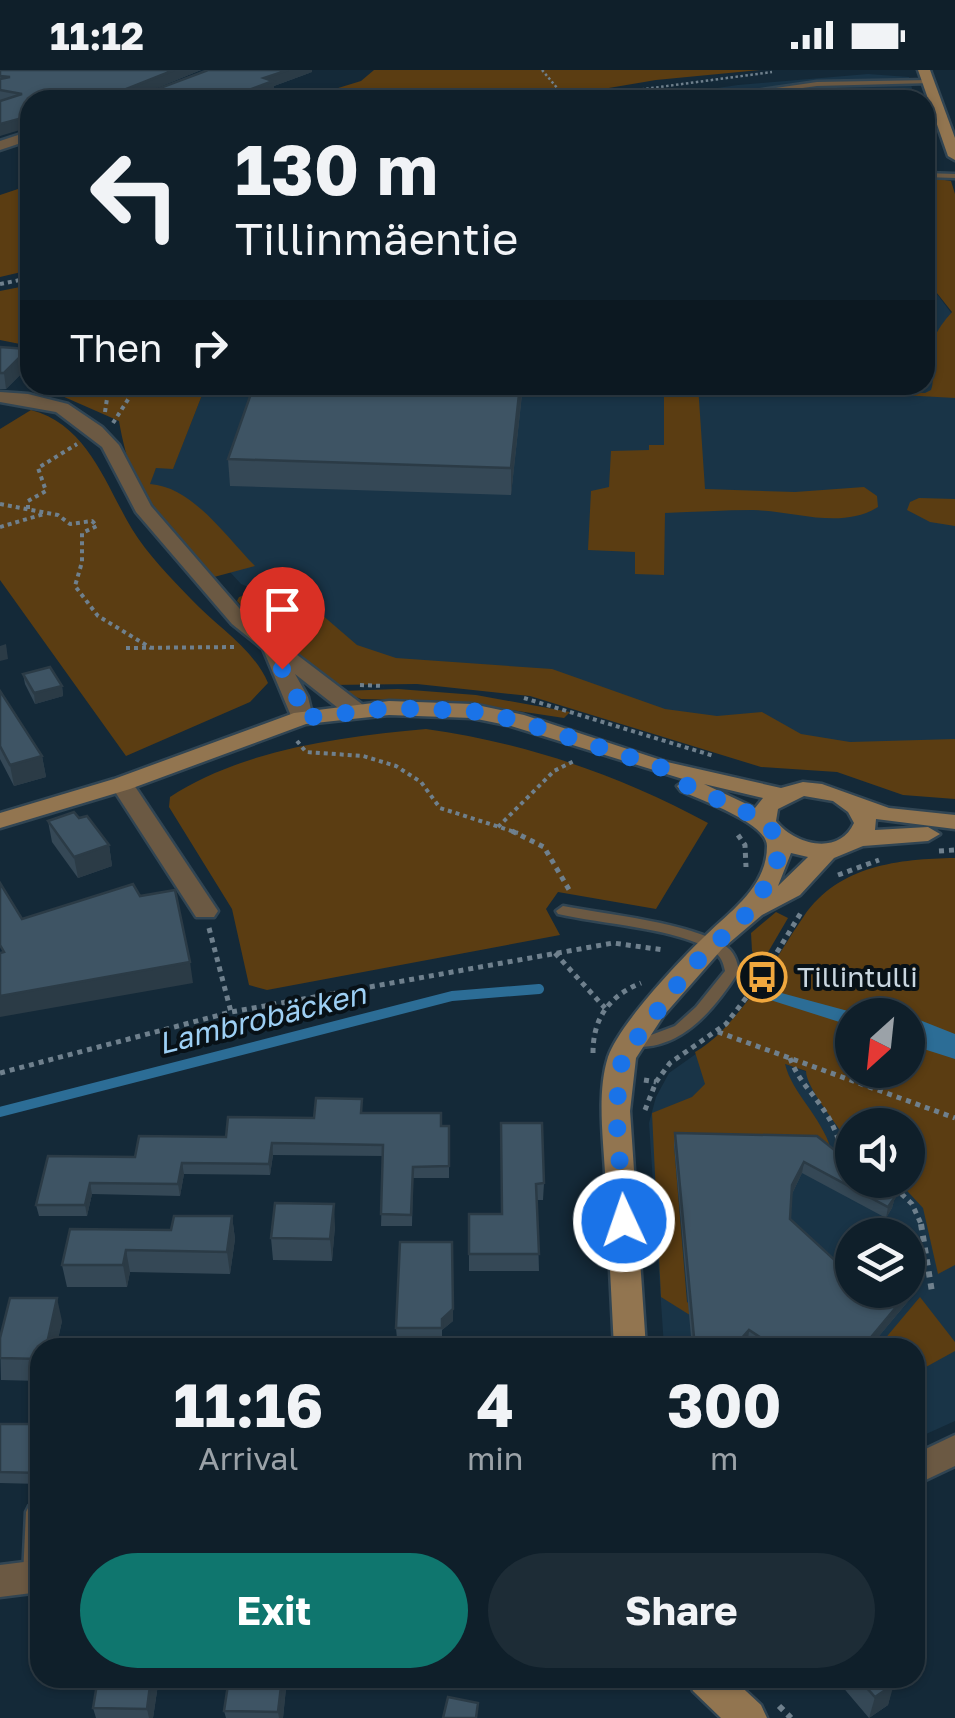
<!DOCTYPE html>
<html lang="en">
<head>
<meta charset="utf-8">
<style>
	:root { --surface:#0f1f2a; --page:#1d2c36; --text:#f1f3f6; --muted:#9ba2a8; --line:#2f3d47; --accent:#0f766e }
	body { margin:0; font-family:"Golos Text",sans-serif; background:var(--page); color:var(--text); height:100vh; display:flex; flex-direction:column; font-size:38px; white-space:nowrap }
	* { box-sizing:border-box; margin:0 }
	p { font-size:32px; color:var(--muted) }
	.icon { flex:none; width:55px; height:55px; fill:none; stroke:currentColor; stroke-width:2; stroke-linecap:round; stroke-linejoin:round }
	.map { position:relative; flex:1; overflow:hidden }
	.drawer { position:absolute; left:30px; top:1268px; width:895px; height:350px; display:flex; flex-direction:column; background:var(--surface); border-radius:30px; box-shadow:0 2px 8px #0004,0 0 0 2px var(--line) }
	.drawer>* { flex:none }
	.hud { position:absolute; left:20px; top:20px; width:915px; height:305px; border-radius:30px; box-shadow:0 2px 8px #0004,0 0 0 2px var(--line); background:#0f1f2a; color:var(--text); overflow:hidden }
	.needle { width:65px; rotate:207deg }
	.fabs { position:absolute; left:835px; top:928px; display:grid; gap:20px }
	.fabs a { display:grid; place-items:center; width:90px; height:90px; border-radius:50%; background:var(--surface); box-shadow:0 2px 8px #0004,0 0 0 2px var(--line); font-size:50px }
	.pin { position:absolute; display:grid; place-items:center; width:85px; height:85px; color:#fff; margin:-102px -42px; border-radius:50% 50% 50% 0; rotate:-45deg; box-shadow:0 0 10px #0007 }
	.pin .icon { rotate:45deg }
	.me { position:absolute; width:110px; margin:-55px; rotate:357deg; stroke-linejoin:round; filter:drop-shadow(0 0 8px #0008) }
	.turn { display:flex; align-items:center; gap:35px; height:210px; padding:0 50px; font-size:45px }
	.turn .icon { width:130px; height:130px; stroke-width:2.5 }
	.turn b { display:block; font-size:70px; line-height:85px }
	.then { display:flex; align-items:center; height:95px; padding:0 50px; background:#0003; gap:20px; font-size:38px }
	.eta { display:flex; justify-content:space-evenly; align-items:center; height:170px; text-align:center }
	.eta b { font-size:60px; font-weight:700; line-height:70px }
	.button { display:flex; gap:20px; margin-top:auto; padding:20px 50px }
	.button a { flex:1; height:115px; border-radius:60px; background:var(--accent); color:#fff; font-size:40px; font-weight:700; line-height:115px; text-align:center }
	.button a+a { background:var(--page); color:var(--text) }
	.status { display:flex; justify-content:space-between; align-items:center; height:70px; padding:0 50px; background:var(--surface); direction:ltr }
	.status svg { height:28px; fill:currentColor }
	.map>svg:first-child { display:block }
</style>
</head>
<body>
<div class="status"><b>11:12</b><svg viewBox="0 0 49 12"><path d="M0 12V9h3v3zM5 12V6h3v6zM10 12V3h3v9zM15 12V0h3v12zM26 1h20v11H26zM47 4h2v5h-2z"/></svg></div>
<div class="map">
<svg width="955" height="1648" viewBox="0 0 955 1648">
	<rect width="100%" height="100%" fill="#142938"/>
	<!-- built -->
	<g fill="#193447" fill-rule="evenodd">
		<polygon points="868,4 909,7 915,30 635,30 738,15"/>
		<polygon points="925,208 955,248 955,693 534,617 343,602 258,521 241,514 149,414 156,398 173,398 206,315 925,315"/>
		<path d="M717,969L955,1056V1351L915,1369V1278L664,1277L649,1053L656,1027L669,1003ZM852,1055H908V1110H852ZM852,1165H908V1220H852Z"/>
	</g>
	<!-- green -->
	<g fill="#5b3d12" fill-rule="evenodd">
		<polygon points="374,0 760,0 656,10 538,30 299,30 361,11"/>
		<path d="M925,107L951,111L955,124V328L866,323V319L925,323L931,320C936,306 928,300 929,287C929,271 942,253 952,242L925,208Z"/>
		<polygon points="30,115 30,200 0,207 0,125"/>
		<polygon points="30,215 30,276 0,270 0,221"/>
		<path d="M63,315H206L173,399L156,398L150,414C193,417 226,467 255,496L214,507C160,450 133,432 119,351L62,326Z"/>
		<path d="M625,315H698L705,419L795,422L864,417L877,426L878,437C841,460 795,441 753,440C724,440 694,442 665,443L664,505L635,504V482L588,480L591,421L609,417L611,381L649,380V375H664V323L630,321Z"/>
		<path d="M31,340C88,355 105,414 132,459C147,484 171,508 191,529C216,556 254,579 268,613L250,632L126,686L0,510V359Z"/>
		<polygon points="919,428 955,429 955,456 930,452 907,440 910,432"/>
		<polygon points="302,508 307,532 357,575 396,588 552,599 665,639 717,646 762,642 801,664 850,672 955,669 955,729 903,725 837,702 761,697 530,626 417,614 329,615 297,592 237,531 239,527"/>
		<polygon points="398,619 476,625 570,642 564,648 451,631 361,629 340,621"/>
		<path d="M426,659C526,673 619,705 708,753L656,839L558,822L546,839L560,865L267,920L249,915L232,839L169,737L170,727C244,679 340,667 426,659Z"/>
		<path d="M955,788V1195L938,1204L923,1138L897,1110H908V1055H852V1078C842,1060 806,1019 806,1001L785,994C792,1023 821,1046 831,1079L674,1075L687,1232L747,1271L741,1277L661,1227L652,1043L692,1027L705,1014L695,982C719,968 732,950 749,929C770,902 785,873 804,846C839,795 899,789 955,788ZM852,945H908V1000H852Z"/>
		<polygon points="776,842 788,848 760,896 752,881 751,863"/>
		<polygon points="920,1227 955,1272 955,1281 915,1303 915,1278 878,1277"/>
	</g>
	<!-- water -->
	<polygon fill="#2c6d96" points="774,921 848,941 907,945 955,964 955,989 908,974 908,945 852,945 852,956 764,928 764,923"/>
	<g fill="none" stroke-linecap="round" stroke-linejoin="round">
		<!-- stream -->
		<polyline stroke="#2c6d96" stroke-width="10" points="0,1042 452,926 539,919"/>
		<!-- lane casing -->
		<g stroke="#314553" stroke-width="5">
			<g id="lane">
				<polygon points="929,10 931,13 817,16 713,30 695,30 817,12"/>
				<polygon points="925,47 946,50 942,52 925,51"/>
				<polygon points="925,103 955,104 955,108 925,107"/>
				<path d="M563,836C605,844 690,853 724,875C734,881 737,890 739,901C714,940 679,984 627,976L624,972L627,968L651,965L675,956L696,937L725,901C723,892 721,886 713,881C677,858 601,854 558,844L556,841Z"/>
				<polygon points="36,1434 40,1435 40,1512 33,1515 26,1512 23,1506 26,1442 29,1436"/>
			</g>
		</g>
		<!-- street casing -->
		<g stroke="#314553" stroke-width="5">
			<g id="street">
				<polygon points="30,61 30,70 0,80 0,71"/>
				<polygon points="0,322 28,324 68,334 102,357 119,375 151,436 246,546 363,635 366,640 363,645 347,645 295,604 308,627 313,648 310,653 294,653 263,579 232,554 136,442 102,377 56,342 0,332"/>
				<polygon points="122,707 130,709 218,841 214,847 196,847 110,714"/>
				<polygon points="955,1365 955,1396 915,1415 915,1384"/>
				<polygon points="40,1490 40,1522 0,1527 0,1495"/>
			</g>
		</g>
		<!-- secondary casing -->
		<g stroke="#314553" stroke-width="5">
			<g id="secondary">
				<polygon points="918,0 930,0 955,68 955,90 948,86"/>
				<path d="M389,631L472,634L524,645L667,692L781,718L803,712L822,714L889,738L955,745V759L876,749L875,760L928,757L940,764L928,771L863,776L834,788L800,825L762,845L722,879L664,945L636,988L630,1041L646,1278H614C611,1219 608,1160 605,1102C603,1066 597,1022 608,987C619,955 678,892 703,868C729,842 767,818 767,776C767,753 701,730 681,721L677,716L686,710L511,656L472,648L389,645L306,654L130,719L0,758V743L114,709L294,643ZM704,714L763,728L755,738ZM804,726L833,731L848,742L854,753C839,786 795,775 776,751L778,739ZM791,783L808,787L778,816Z"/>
				<polygon points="687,1608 732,1608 761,1635 767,1648 721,1648 693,1621"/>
			</g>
		</g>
		<!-- path-far3 -->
		<g stroke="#6f808d" stroke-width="2.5" stroke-dasharray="2.5 2.5" stroke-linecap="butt">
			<polyline points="542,0 558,19 554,30"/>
			<polyline points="562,30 772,2"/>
		</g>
		<!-- path-far2 -->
		<g stroke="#6f808d" stroke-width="4" stroke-dasharray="4 4" stroke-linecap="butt">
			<polyline points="0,214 30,208"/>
			<polyline points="105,342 109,315"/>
			<polyline points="113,353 129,328 125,322 131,315"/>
			<polyline points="0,434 58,445 70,454 92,451 97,456 82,463 82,492 75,516 98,546 151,578"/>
			<polyline points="28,439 28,431 46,421 38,398 77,374"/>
			<polyline points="0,457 44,444"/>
			<polyline points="126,578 237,577"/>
			<polyline points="360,615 384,616"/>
			<polyline points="524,628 714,686"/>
			<polyline points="297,671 306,682 363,686 396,696 421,712 440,738 518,763"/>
			<polyline points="498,757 554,701 574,691"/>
		</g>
		<!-- path-far1 -->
		<g stroke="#6f808d" stroke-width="5" stroke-dasharray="5 5" stroke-linecap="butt">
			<polyline points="512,761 544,777 571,823"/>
			<polyline points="738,765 745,775 746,797"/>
			<polyline points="939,781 955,780"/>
			<polyline points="838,805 879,790"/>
			<polyline points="209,858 231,942"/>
			<polyline points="555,883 605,938"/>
			<polyline points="718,962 955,1048"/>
			<path d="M593,983C593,948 609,926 641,913"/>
			<path d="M790,988C798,1011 815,1025 827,1045C837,1060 838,1077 852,1089"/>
			<polyline points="0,1003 231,942 613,873 664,880"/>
			<polyline points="644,1010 656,1012"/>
			<polyline points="645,1040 656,1012 670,993 726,954 762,907 802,841"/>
			<polyline points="887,1110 912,1134 922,1156"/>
		</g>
		<!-- path -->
		<g stroke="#6f808d" stroke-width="6" stroke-dasharray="6 6" stroke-linecap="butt">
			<polyline points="921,1154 932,1222"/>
			<polyline points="779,1636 791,1648"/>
		</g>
		<!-- lane -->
		<use href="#lane" fill="#6b5943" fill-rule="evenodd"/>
		<!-- street -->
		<use href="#street" fill="#6b5943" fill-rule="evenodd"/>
		<!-- secondary -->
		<use href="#secondary" fill="#927550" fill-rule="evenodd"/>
	</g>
	<!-- wall -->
	<g fill="#354856">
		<polygon points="0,0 201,0 145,23 312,2 274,16 274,22 2,31 0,30"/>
		<polygon points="0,277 28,279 30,295 6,319 0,319"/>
		<polygon points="523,315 511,425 230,416 228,389"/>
		<polygon points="23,604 62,616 63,626 35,634 25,614"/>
		<polygon points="0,621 42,686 46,707 14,716 0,689"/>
		<polygon points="79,748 109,775 112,796 78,808 52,772 48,751"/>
		<polygon points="363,1043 449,1056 449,1108 413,1108 412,1156 381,1156 383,1086 273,1085 270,1105 184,1104 180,1126 92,1124 87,1146 39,1146 36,1135 135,1087 314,1048"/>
		<polygon points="501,1053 544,1113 543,1130 537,1130 539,1201 469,1201 469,1144 501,1144"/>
		<polygon points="675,1063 817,1066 895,1127 892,1138 886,1148 802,1103 792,1124 790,1149 852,1220 915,1223 869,1278 758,1278 748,1271 742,1278 692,1278 674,1075"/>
		<polygon points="232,1146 235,1169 230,1204 130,1202 127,1217 67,1217 62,1195 171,1160"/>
		<polygon points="335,1156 332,1191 273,1190 271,1168"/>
		<polygon points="62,1251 56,1278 40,1278 40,1311 1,1310 0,1268"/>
		<polygon points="453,1251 442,1260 442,1270 397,1269 396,1258"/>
		<polygon points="0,1354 40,1354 40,1414 0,1413"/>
		<polygon points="159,1608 153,1648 96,1648 93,1638"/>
		<polygon points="229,1608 287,1608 283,1648 226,1648 224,1641"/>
		<polygon points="835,1608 899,1608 893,1613 888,1635 869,1648"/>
	</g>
	<!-- shaded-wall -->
	<g fill="#2b3b46">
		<polygon points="174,0 201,0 127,30 124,20"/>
		<polygon points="288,0 312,0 312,2 274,16 274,22 252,30 222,30 264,8"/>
		<polygon points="30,46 30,57 0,66 0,54"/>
		<polygon points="28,279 30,295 6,319 4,303"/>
		<polygon points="520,315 523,315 511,425 511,398"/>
		<polygon points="6,574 8,589 0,591 0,576"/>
		<polygon points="62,616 63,626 35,634 34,623"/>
		<polygon points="42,686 46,707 14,716 10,695"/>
		<polygon points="109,775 112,796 78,808 74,787"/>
		<polygon points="190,892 193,913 0,947 0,926"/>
		<polygon points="272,1073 273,1085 270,1105 269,1094"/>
		<polygon points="804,1092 802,1103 791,1126 792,1115"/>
		<polygon points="182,1093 184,1104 180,1126 178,1114"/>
		<polygon points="90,1113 92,1124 87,1146 85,1135"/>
		<polygon points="895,1127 892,1138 886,1148 888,1137"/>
		<polygon points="334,1134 335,1156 332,1191 330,1169"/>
		<polygon points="232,1146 235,1169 230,1204 227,1182"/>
		<polygon points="126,1180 130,1202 127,1217 123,1195"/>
		<polygon points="917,1212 915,1223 869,1278 862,1278"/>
		<polygon points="57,1228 62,1251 56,1278 46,1278"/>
		<polygon points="453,1239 453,1251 442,1260 442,1249"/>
		<polygon points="749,1260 748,1271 742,1278 733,1278"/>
		<polygon points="151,1608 159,1608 153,1648 149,1648 147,1639"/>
		<polygon points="282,1608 287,1608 283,1648 279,1648 278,1642"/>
		<polygon points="894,1614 888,1635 869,1648 875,1627"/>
	</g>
	<!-- building -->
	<g fill="#3e5464" stroke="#2b3b46" stroke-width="2.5">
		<polygon points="0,0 174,0 124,20 147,23 208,0 288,0 264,8 273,11 222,30 30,30 30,46 0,54 0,31 22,24 0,20 0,9 10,7 0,6"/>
		<polygon points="0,277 28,279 4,303 0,303"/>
		<polygon points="254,315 520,315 511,398 228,389"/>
		<polygon points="50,597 62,616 34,623 23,604"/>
		<polygon points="0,621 42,686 10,695 0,676"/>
		<polygon points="74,742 79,748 87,746 109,775 74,787 48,751"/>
		<polygon points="0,813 22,849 133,814 140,826 175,820 190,892 0,926 0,883 4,882 0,875"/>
		<polygon points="316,1028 362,1029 361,1043 441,1043 441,1056 449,1056 449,1096 413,1097 411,1145 381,1144 383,1075 272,1073 269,1094 182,1093 178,1114 90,1113 85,1135 36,1135 48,1086 135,1087 139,1066 226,1067 228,1047 314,1048"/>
		<polygon points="501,1053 542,1053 544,1113 536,1114 539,1184 469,1184 469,1144 502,1144"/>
		<polygon points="675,1063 817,1066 852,1094 852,1110 873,1110 895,1127 888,1137 804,1092 792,1115 790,1149 852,1206 852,1220 908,1220 908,1177 909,1176 917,1212 862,1278 777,1278 749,1260 733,1278 695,1278"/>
		<polygon points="275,1133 334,1134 330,1169 271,1168"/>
		<polygon points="174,1146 232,1146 227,1182 126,1180 123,1195 62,1195 70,1159 171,1160"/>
		<polygon points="400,1172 452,1172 453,1239 442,1249 442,1258 396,1258"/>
		<polygon points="10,1228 57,1228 46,1278 40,1278 40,1289 0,1288 0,1268"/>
		<polygon points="0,1354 40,1354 40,1403 0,1402"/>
		<polygon points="98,1608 151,1608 147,1639 93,1638"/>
		<polygon points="229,1608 282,1608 278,1642 224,1641"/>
		<polygon points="858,1608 889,1608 894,1614 875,1627"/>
		<polygon points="448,1627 478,1633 476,1648 443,1648"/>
	</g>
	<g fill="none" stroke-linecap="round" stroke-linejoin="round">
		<!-- route -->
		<polyline stroke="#1a73e8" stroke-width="18" stroke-dasharray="0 32.4" points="282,599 297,627 302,648 390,638 472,641 516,650 660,697 688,716 764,750 779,770 780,782 773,802 753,838 690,898 622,988 616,1041 624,1151"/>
	</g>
	<!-- icons -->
	<defs>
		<g id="bus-ring" transform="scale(2.5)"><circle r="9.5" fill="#081117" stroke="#efa73e" stroke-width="1.5"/><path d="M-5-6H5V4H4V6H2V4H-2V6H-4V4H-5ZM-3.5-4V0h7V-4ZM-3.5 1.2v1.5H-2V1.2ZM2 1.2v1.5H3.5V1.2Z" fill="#efa73e"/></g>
	</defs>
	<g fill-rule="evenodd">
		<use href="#bus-ring" x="762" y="907"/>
	</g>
	<g text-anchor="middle" stroke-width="8" stroke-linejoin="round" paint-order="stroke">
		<!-- poi labels -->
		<g font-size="28" fill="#c9d6e0" stroke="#081117" text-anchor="start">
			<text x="797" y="917">Tillintulli</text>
		</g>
		<!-- water labels -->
		<g font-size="30" font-style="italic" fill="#9dcff4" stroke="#081117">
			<text transform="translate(262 949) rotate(-14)" y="10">Lambrobäcken</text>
		</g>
	</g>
</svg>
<div class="fabs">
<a><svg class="needle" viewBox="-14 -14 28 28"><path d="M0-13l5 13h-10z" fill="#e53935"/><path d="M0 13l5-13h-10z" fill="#9ba2a8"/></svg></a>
<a><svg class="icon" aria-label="sound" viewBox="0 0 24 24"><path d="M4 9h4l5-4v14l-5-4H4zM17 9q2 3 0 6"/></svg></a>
<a><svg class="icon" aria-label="layers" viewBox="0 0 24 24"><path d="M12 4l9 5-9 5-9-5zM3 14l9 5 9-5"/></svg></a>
</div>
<div class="pin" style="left:282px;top:599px;background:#d93025"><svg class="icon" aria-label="arrive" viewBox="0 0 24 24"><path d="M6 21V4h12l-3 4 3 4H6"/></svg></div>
<svg class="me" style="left:624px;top:1151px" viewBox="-20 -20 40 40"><circle r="17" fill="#1a73e8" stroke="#fff" stroke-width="3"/><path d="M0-11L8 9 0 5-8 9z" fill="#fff"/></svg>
<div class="hud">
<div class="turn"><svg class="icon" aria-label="left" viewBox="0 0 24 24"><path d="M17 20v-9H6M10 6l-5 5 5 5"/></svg><div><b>130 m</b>Tillinmäentie</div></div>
<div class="then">Then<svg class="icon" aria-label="right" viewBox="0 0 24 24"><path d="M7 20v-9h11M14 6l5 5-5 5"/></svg></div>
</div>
<section class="drawer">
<div class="eta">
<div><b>11:16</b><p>Arrival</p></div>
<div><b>4</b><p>min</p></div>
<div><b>300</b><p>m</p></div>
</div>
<div class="button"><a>Exit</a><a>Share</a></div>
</section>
</div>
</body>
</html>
